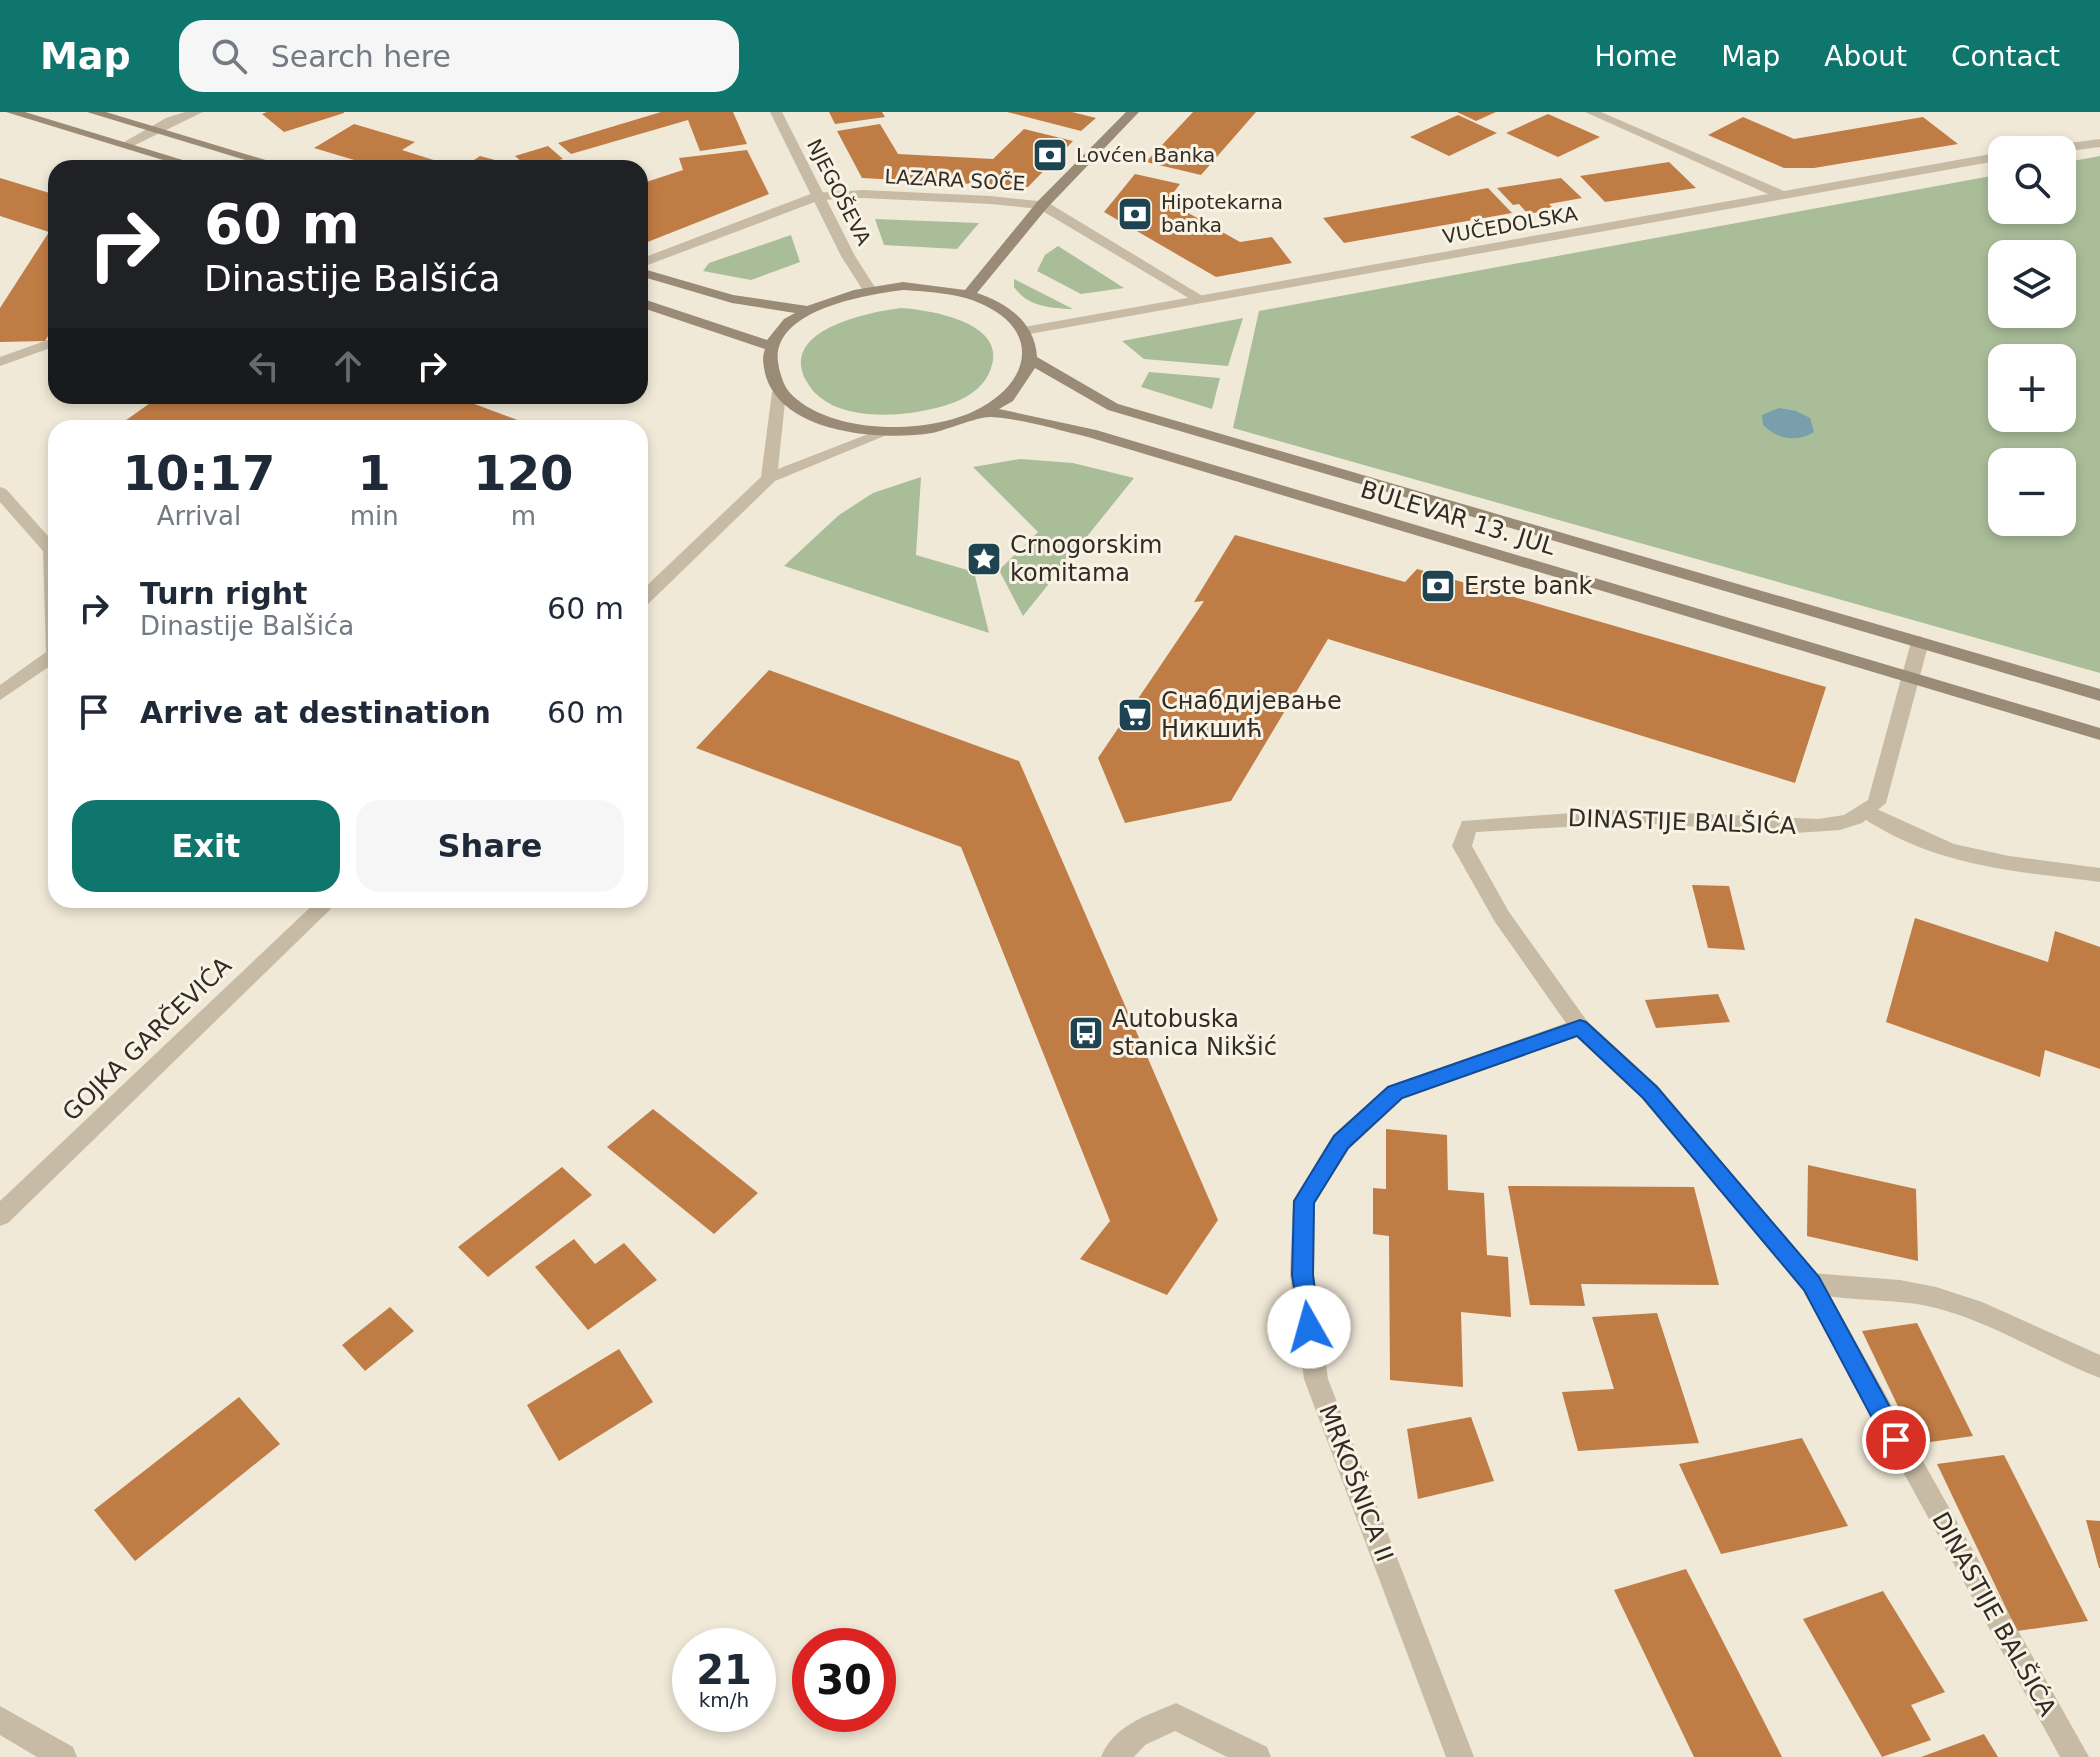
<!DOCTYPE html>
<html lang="en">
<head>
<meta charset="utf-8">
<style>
	:root { --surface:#fff; --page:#f6f6f7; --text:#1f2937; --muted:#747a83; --accent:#0f766e }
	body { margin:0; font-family:"DejaVu Sans",sans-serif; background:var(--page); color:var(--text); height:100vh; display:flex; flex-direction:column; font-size:30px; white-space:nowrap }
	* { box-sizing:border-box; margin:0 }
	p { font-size:26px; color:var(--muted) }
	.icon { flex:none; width:44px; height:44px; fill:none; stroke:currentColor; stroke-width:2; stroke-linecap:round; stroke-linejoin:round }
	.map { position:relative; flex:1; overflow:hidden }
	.side { position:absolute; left:48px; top:308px; width:600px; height:488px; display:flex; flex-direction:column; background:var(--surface); border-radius:24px; box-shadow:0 4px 12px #0003 }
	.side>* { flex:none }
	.guide { position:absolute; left:48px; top:48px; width:600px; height:244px; border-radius:24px; box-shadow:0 4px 12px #0003; background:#202124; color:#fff; overflow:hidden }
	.controls { position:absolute; left:1988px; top:24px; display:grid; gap:16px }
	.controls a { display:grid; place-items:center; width:88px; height:88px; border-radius:16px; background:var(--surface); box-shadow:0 4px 12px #0003; font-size:40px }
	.speed { position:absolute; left:672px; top:1516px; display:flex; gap:16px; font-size:40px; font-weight:700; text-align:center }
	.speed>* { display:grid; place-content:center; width:104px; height:104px; border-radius:50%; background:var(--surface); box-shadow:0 4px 12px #0003; line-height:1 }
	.speed small { font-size:20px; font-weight:400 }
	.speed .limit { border:12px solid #d22; background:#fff; color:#111 }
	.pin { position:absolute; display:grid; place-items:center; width:68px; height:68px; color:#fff; margin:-34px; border:4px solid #fff; border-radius:50%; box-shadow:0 2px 8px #0007 }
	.me { position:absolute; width:88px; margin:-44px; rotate:353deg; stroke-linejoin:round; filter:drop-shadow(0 0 6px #0008) }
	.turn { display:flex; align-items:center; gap:28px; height:168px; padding:0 24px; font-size:36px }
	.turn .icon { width:104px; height:104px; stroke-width:2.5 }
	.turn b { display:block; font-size:56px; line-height:68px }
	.lanes { display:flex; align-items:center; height:76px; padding:0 24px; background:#0003; justify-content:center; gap:40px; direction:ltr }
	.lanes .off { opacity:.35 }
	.eta { display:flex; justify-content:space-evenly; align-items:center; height:136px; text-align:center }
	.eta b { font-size:48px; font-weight:700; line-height:56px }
	.action { display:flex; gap:16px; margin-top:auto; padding:16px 24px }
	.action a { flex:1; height:92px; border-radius:24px; background:var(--accent); color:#fff; font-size:32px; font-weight:700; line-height:92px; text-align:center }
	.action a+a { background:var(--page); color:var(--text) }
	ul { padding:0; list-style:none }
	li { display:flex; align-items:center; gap:24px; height:104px; padding:0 24px }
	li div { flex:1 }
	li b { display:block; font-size:30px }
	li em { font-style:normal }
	header { display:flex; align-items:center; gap:48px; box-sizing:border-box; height:112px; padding:0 40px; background:var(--accent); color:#fff }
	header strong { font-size:38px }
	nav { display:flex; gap:44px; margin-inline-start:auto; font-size:28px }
	.search { width:560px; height:72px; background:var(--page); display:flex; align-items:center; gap:20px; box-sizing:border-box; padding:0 28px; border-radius:24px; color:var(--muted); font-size:30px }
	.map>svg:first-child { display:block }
</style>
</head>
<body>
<header>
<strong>Map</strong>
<div class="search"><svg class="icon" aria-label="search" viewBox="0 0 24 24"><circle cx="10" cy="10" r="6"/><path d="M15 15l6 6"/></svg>Search here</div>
<nav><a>Home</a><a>Map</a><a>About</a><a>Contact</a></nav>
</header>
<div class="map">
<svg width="2100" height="1645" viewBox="0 0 2100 1645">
	<rect width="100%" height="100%" fill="#f0e9d8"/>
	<!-- green -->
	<g fill="#aabd99" fill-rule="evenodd">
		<path d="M2100,44V561L1233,316L1259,199L2002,62V98H2062V51ZM2002,142H2062V202H2002ZM2002,246H2062V306H2002ZM2002,350H2062V410H2002Z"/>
		<polygon points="875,107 979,111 957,137 884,133"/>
		<polygon points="791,123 800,150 751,168 703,159 709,151"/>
		<polygon points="1058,134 1124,176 1081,182 1037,159 1045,143"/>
		<path d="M1014,167L1073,197C1051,196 1028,195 1014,175Z"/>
		<path d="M901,196C931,198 1011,211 990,259C985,272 973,282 960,288C921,305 832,316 807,270C777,218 869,200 901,196Z"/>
		<polygon points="1243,206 1228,254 1144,247 1122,229"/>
		<polygon points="1149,260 1220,266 1212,297 1141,275"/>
		<polygon points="1020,347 1073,351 1134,366 1023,504 999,458 1038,420 973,355"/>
		<polygon points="921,365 916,443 974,460 989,521 784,454 839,403 873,381"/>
	</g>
	<!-- water -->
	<path fill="#789fab" d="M1779,296L1796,299L1810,306L1814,320C1797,331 1777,327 1763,313L1762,303Z"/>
	<!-- building -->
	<g fill="#c07c45">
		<polygon points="267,0 344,0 344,1 284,20 262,2"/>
		<polygon points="661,0 733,0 747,32 700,39 688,8 571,42 558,31"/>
		<polygon points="829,0 882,0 885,5 835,12"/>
		<polygon points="1007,0 1072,0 1096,6 1081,19"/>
		<polygon points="1193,0 1256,0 1201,63 1146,50"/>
		<polygon points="1457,0 1496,0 1476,9"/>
		<polygon points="1548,2 1600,25 1558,45 1506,21"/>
		<polygon points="1458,3 1497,21 1449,44 1410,25"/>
		<polygon points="1743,5 1794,27 1923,5 1958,32 1814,56 1784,56 1708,23"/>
		<polygon points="354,12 415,30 402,38 443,51 435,56 381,56 314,36"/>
		<polygon points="880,12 898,42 993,47 1024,17 1073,29 1028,75 862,66 837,19"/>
		<polygon points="548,34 563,47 529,56 515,44"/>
		<polygon points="747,38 769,82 640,133 640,72 683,58 679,46"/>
		<polygon points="480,44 521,55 521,56 462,56"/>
		<polygon points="1669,50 1696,76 1605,90 1580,64"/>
		<polygon points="1135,62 1180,72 1167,89 1240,130 1272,125 1292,151 1216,165 1104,100"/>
		<polygon points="0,66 56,83 56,211 45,229 0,230 0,196 49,120 0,104"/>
		<polygon points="1561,66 1582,86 1549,92 1554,97 1528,102 1519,92 1513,93 1497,76"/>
		<polygon points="1488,76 1512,101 1344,131 1323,106"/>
		<polygon points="160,284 453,284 539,316 115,316"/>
		<polygon points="1235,423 1405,470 1417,457 1826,575 1795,671 1328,527 1231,689 1125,711 1098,646 1204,489 1194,490"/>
		<polygon points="769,558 1019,649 1218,1108 1167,1183 1080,1147 1110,1109 961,735 696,636"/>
		<polygon points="1692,773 1729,774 1745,838 1708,836"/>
		<polygon points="1915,806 2048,850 2055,819 2100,835 2100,957 2045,938 2040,965 1886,910"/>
		<polygon points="1718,882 1730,910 1656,916 1645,888"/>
		<polygon points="653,997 758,1081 714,1122 607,1035"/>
		<polygon points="1386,1017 1447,1023 1448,1078 1484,1081 1487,1143 1508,1145 1511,1205 1461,1200 1463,1275 1390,1268 1389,1124 1373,1122 1373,1076 1386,1077"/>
		<polygon points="1808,1053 1916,1077 1918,1149 1807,1124"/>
		<polygon points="562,1055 592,1083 488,1165 458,1135"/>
		<polygon points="1508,1074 1694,1075 1719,1173 1581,1172 1585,1194 1530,1193"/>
		<polygon points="574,1127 595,1152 624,1131 657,1168 588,1218 535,1155"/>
		<polygon points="390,1195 414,1219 365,1259 342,1233"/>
		<polygon points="1657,1201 1699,1331 1578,1339 1562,1280 1614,1277 1592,1205"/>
		<polygon points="1917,1211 1973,1324 1916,1332 1862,1219"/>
		<polygon points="619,1237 653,1290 559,1349 527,1293"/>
		<polygon points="239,1285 280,1332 135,1449 94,1398"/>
		<polygon points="1471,1305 1494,1369 1418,1387 1407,1317"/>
		<polygon points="1802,1326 1848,1414 1721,1442 1679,1352"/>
		<polygon points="2004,1343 2088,1509 2017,1519 1937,1352"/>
		<polygon points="2086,1408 2100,1409 2100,1456 2099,1456"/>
		<polygon points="1686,1457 1782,1645 1694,1645 1614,1478"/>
		<polygon points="1883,1479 1945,1580 1911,1593 1931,1628 1882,1645 1803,1507"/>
		<polygon points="1984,1622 1998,1645 1921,1645"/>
	</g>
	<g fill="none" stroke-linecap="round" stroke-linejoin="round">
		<!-- lane -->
		<g fill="#c7bba5" fill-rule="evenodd">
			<polygon points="863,78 991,84 1047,90 1209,188 1197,191 1039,97 991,92 863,86 820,88 640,156 640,147 813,81"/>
			<polygon points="0,375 6,377 56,433 56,550 0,588 0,573 46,540 43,439 0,390"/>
			<path d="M1868,693L1954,732L2009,744L2100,756V770C2027,761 1948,755 1883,718C1875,713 1864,709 1859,700Z"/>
			<path d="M1811,1161L1900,1168L1936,1175L1982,1190L2100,1243V1266C2045,1245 1994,1211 1936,1196C1895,1185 1838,1191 1803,1178L1799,1171L1803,1164Z"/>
		</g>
		<!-- street -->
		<g fill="#c7bba5" fill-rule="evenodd">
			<polygon points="185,0 203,0 129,36 119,33 166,6"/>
			<polygon points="770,0 782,0 855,144 876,177 874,180 864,180 841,144"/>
			<polygon points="1585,0 1601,0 1784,79 2002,40 2002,48 1024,223 1017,219 1024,215 1768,82"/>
			<polygon points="2100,27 2100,35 2062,40 2040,38 2046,34"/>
			<polygon points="56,225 56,234 0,254 0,245"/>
			<polygon points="779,276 786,280 778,357 881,317 891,317 894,320 775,369 646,494 640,495 640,480 761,365 772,280"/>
			<polygon points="1920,524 1929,530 1886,691 1862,711 1840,718 1796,721 1639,711 1476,720 1472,734 1509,800 1587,909 1658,974 1819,1164 2089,1645 2060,1645 1803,1178 1642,986 1577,925 1403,987 1349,1037 1315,1091 1314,1163 1328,1267 1474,1645 1446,1645 1304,1267 1290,1163 1293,1089 1333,1023 1387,975 1566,911 1495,810 1452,734 1462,709 1614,698 1818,707 1844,703 1868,688 1911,530"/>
			<polygon points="318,788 340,788 8,1111 0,1114 0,1089"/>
			<path d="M1176,1591L1267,1635L1271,1645H1227L1175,1619L1145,1633L1134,1645H1101C1114,1613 1146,1604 1176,1591Z"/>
			<polygon points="0,1594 73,1635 77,1645 37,1645 0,1623"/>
		</g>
		<!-- secondary -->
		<g fill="#9a8b76" fill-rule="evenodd">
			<polygon points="6,0 25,0 209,56 189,56"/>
			<polygon points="87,0 106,0 292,56 272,56"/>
			<path d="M1126,0H1139L1047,96L977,181C1007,191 1035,210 1037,245L1118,292L2100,577V589L1108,298L1035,256L1013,289L999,297L1096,318L2100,616V628L1088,325C1057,318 1023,307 991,305C979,304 947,318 932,321C881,329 780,322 765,261C763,251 762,246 765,237L640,195V186L767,228L784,207L795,201L732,191L640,164V156L733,183L807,194L854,178L903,170L965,178L1037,90ZM903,178C931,180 961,181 986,194C1040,221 1029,269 982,295C934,323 834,324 792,283C784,275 782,267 779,256C765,199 864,183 903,178Z"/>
		</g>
	</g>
	<!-- route -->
	<polygon fill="#1a73e8" stroke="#114b97" stroke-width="2" points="1580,908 1586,910 1657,975 1819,1165 1904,1321 1907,1328 1904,1336 1896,1339 1888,1336 1804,1178 1643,986 1577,924 1402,986 1348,1036 1314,1091 1313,1163 1320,1215 1317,1222 1309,1225 1302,1222 1292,1163 1294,1089 1334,1024 1388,975"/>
	<!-- icons -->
	<defs>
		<g id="bank-square" transform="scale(1.8)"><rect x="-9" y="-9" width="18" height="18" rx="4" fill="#1e4452" stroke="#f8f3e4"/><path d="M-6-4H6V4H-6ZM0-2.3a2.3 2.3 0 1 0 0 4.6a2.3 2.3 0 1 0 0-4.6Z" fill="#fff"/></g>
		<g id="sight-square" transform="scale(1.8)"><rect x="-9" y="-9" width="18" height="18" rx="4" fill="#1e4452" stroke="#f8f3e4"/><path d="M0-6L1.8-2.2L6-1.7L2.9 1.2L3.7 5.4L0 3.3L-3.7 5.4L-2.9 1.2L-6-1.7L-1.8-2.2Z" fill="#fff"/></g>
		<g id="supermarket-square" transform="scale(1.8)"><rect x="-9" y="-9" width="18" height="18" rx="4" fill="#1e4452" stroke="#f8f3e4"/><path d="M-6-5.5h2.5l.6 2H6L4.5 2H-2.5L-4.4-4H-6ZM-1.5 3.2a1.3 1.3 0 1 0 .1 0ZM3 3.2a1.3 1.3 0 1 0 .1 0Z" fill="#fff"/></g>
		<g id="bus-square" transform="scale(1.8)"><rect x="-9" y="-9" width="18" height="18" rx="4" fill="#1e4452" stroke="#f8f3e4"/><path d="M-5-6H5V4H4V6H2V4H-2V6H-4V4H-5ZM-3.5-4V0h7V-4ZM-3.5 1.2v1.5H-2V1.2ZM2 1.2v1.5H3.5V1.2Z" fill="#fff"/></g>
	</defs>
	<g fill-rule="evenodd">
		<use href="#bank-square" x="1050" y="43"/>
		<use href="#bank-square" x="1135" y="102"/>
		<use href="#sight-square" x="984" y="447"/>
		<use href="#bank-square" x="1438" y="474"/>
		<use href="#supermarket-square" x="1135" y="603"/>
		<use href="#bus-square" x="1086" y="921"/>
	</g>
	<g text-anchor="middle" stroke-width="6" stroke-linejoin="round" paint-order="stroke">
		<!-- far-poi labels -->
		<g font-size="20" fill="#332c26" stroke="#f8f3e4" text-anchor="start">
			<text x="1076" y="50">Lovćen Banka</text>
			<text x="1161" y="97">Hipotekarna<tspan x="1161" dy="23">banka</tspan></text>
		</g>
		<!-- far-street labels -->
		<g font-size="20" fill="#332c26" stroke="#f8f3e4">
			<text transform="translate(955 68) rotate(3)" y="7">LAZARA SOČE</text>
			<text transform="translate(839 80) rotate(63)" y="7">NJEGOŠEVA</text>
			<text transform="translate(1510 113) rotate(-10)" y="7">VUČEDOLSKA</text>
		</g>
		<!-- street labels -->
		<g font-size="24" fill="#332c26" stroke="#f8f3e4">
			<text transform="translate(1458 406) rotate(17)" y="8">BULEVAR 13. JUL</text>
			<text transform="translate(1682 710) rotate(2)" y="8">DINASTIJE BALŠIĆA</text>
			<text transform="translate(147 927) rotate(-44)" y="8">GOJKA GARČEVIĆA</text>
			<text transform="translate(1356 1371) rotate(69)" y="8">MRKOŠNICA II</text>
			<text transform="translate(1994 1502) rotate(61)" y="8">DINASTIJE BALŠIĆA</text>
		</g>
		<!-- poi labels -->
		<g font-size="24" fill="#332c26" stroke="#f8f3e4" text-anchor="start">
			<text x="1010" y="441">Crnogorskim<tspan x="1010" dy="28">komitama</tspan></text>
			<text x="1464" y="482">Erste bank</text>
			<text x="1161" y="597">Снабдијевање<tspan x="1161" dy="28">Никшић</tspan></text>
			<text x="1112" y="915">Autobuska<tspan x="1112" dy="28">stanica Nikšić</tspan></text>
		</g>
	</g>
</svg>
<div class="controls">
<a><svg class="icon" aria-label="search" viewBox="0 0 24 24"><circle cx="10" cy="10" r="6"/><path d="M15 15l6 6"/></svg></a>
<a><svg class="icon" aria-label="layers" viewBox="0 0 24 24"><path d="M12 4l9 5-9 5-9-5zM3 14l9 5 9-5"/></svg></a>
<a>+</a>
<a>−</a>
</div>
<div class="speed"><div>21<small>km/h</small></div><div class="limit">30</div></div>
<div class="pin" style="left:1896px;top:1328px;background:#d93025"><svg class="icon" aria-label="arrive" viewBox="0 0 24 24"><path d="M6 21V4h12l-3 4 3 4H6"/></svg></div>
<svg class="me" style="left:1309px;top:1215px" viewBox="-20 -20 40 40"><circle r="19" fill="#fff"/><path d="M0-13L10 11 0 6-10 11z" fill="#1a73e8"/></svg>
<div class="guide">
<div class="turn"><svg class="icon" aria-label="right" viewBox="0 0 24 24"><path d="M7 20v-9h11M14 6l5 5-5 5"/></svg><div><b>60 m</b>Dinastije Balšića</div></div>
<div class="lanes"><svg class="icon off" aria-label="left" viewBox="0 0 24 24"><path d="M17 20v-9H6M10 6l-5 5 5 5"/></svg><svg class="icon off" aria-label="ahead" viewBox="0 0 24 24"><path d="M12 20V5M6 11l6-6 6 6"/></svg><svg class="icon" aria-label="right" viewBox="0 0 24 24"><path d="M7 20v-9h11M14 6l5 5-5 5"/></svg></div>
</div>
<section class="side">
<div class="eta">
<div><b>10:17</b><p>Arrival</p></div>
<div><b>1</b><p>min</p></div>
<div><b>120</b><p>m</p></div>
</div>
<ul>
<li><svg class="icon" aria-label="right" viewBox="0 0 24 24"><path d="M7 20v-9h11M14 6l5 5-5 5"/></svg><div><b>Turn right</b><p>Dinastije Balšića</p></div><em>60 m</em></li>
<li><svg class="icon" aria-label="arrive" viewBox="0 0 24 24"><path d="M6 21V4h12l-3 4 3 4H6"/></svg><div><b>Arrive at destination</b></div><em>60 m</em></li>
</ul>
<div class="action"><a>Exit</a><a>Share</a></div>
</section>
</div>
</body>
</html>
